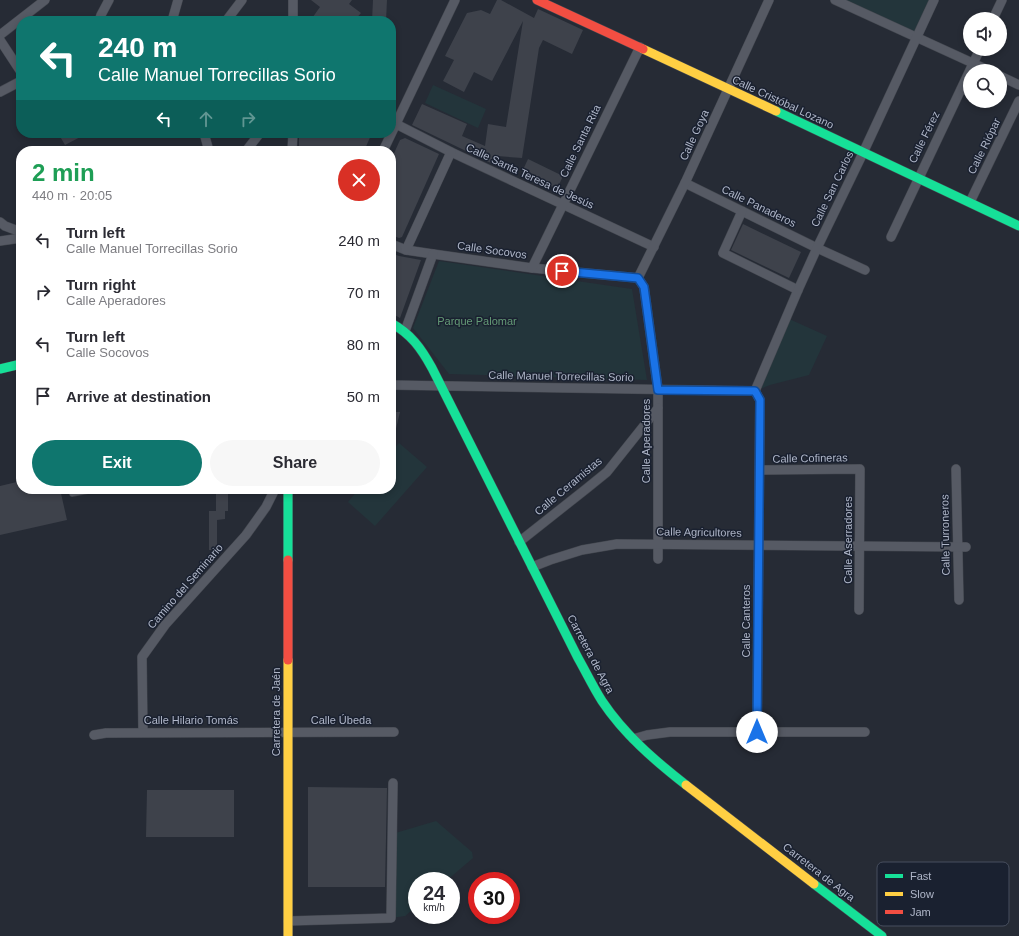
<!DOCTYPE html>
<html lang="en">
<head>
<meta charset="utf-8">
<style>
	:root { --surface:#fff; --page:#f7f7f7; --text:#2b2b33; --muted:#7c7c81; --accent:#0f766e }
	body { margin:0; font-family:Arial,sans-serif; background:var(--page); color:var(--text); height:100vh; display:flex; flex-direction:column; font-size:15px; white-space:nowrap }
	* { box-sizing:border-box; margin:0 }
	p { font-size:13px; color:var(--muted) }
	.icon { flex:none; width:22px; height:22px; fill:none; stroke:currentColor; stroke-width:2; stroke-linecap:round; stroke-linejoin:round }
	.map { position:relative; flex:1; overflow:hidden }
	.drawer { position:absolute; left:16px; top:146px; width:380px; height:348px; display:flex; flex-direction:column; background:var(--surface); border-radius:16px; box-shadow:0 2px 6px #0003 }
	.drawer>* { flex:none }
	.guide { position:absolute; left:16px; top:16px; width:380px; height:122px; border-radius:16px; box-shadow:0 2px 6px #0003; background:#0f766e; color:#fff; overflow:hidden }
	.buttons { position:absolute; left:963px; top:12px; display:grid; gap:8px }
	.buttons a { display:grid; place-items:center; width:44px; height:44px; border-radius:50%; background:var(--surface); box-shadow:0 2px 6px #0003; font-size:20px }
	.speed { position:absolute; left:408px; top:872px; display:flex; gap:8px; font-size:20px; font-weight:700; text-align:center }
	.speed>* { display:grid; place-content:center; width:52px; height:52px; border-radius:50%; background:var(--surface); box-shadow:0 2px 6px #0003; line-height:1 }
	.speed small { font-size:10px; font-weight:400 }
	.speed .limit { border:6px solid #d22; background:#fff; color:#111 }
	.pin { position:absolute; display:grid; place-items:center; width:34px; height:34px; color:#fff; margin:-17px; border:2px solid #fff; border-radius:50%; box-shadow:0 1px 4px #0007 }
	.me { position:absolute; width:44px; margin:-22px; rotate:0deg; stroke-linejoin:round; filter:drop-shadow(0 0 3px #0008) }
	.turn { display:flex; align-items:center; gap:14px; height:84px; padding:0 16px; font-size:18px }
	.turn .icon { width:52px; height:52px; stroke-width:2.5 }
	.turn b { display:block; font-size:28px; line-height:34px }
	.lanes { display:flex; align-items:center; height:38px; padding:0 16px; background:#0003; justify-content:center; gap:20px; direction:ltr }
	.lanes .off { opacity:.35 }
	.round { display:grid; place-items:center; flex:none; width:42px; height:42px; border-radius:21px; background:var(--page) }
	.summary { display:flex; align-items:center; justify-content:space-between; height:68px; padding:0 16px }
	h1 { font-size:24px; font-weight:700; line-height:30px; color:#1e9e55 }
	.cta { display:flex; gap:8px; margin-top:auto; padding:8px 16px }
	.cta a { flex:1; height:46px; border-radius:24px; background:var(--accent); color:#fff; font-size:16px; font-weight:700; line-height:46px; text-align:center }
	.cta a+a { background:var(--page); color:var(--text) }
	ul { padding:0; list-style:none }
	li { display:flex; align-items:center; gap:12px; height:52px; padding:0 16px }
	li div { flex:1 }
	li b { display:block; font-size:15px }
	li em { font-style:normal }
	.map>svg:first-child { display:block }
</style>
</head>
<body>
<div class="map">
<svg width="1019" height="936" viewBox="0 0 1019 936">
	<rect width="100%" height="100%" fill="#262b35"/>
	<!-- green -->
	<g fill="#23353b">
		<polygon points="835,0 934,0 917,37"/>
		<polygon points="433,85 486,109 478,128 425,103"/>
		<polygon points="439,261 632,289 647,380 449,374 413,328"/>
		<polygon points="787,318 827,336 809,375 770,385 755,391"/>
		<polygon points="399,443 427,467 375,526 348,502 359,489 391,489 391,452"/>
		<polygon points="436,821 472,852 473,858 446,881 417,881 417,906 405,916 391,918 392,834"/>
	</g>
	<!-- building -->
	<g fill="#3e424b">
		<polygon points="311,0 352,0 349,4 361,13 354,21 310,21 320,7"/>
		<polygon points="373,0 387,0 386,21 372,21"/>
		<polygon points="497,0 501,0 534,18 538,9 583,30 572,54 543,40 539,48 522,158 497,156 493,164 412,125 422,104 467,124 462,136 485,146 488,124 506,127 523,21 492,81 474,72 464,92 443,81 454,60 445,56 467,13 481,10 490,14"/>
		<polygon points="58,133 88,133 65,145"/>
		<polygon points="299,133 372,133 364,151 299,151"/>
		<polygon points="405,138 439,154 402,237 399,238 391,235 391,160 400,140"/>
		<polygon points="528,159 563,176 557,189 522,172"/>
		<polygon points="743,224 801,252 789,278 731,250"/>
		<polygon points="391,253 399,256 421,260 400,318 391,313"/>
		<polygon points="391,412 400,412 394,437 391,436"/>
		<polygon points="21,481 21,489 60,489 67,520 0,535 0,486"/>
		<polygon points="216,489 228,489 228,511 225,511 225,519 217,520 217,550 209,550 209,511 216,511"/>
		<polygon points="308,787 387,788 385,887 308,887"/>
		<polygon points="147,790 234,790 234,837 146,837"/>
	</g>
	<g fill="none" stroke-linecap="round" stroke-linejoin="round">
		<!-- lane casing -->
		<g stroke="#42464e" stroke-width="6">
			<polyline id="lane" points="72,494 98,489"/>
		</g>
		<!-- street casing -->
		<g stroke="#42464e" stroke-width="10">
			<g id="street">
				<polyline points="835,0 990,71"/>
				<polyline points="993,19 1002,0"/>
				<polyline points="99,21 101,15 109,0"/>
				<polyline points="172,21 178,0"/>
				<polyline points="226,21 242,0"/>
				<polyline points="293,21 293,0"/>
				<polyline points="0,35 45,0"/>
				<polyline points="0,40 21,72"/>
				<polyline points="1000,76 1019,85"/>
				<polyline points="0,92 21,81"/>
				<polyline points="396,124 451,152 654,247"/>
				<polyline points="204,133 209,151"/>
				<polyline points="246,151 260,133"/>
				<polyline points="292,151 293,133"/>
				<polyline points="383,151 455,0"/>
				<polyline points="685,183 817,248 865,270"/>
				<polyline points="970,202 1019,101"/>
				<polyline points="742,211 723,253 798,290"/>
				<polyline points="0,222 5,226 21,232"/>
				<polyline points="891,237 980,49"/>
				<polyline points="0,241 21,238"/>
				<polyline points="391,244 406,250 433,254 532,268 638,278"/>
				<polyline points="406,250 451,152"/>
				<polyline points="532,268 640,47"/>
				<polyline points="638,278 685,183 769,0"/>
				<polyline points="638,278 644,287 658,390 658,559"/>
				<polyline points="405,331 433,254"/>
				<polyline points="391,385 755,391"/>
				<polyline points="755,391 798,290 817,248 863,153 934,0"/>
				<polyline points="755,391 760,400 757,732"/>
				<polyline points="956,469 959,600"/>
				<polyline points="760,470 860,469 859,610"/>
				<polyline points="519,542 586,489 607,472 658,408"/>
				<polyline points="532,567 550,560 582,550 617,544 966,547"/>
				<polyline points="143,732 142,657 165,625 246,535 266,507 275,489"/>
				<polyline points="94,735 106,733 394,732"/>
				<polyline points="633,739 647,735 670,732 865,732"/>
				<polyline points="288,921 391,918 393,783"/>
			</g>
		</g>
		<!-- fast casing -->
		<g stroke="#42464e" stroke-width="10">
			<g id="fast">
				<polyline points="776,111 1019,226"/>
				<path d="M391,323C411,334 421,348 432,368L578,658C586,672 593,687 602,701C624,734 654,760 686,785"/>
				<polyline points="0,369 21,364"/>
				<polyline points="288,489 288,560"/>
				<polyline points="814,884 882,936"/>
			</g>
		</g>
		<!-- slow casing -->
		<g stroke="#42464e" stroke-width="10">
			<g id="slow">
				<polyline points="643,49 776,111"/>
				<polyline points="288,660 288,936"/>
				<polyline points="686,785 814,884"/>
			</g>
		</g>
		<!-- jam casing -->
		<g stroke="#42464e" stroke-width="10">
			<g id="jam">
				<polyline points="537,0 643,49"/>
				<polyline points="288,560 288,660"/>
			</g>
		</g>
		<!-- lane -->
		<use href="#lane" stroke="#565a64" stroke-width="4.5"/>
		<!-- street -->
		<use href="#street" stroke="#565a64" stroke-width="9"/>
		<!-- fast -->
		<use href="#fast" stroke="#16e098" stroke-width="9"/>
		<!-- slow -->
		<use href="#slow" stroke="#ffcf43" stroke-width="9"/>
		<!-- jam -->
		<use href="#jam" stroke="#f24e42" stroke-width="9"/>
	</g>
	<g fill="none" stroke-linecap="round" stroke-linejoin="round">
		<!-- route casing -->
		<g stroke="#114b97" stroke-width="10">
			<polyline id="route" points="562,271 638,278 644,287 658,390 755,391 760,400 757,732"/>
		</g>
		<!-- route -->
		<use href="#route" stroke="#1a73e8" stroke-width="7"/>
	</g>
	<g text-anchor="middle" stroke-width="3" stroke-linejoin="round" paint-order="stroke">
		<!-- street labels -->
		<g font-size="11" fill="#afb6c8" stroke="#1a2130">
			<text transform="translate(783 102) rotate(25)" y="4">Calle Cristóbal Lozano</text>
			<text transform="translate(694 135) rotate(-65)" y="4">Calle Goya</text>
			<text transform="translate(924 137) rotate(-64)" y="4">Calle Férez</text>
			<text transform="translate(580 141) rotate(-64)" y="4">Calle Santa Rita</text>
			<text transform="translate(984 146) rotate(-64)" y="4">Calle Riópar</text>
			<text transform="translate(530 176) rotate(25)" y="4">Calle Santa Teresa de Jesús</text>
			<text transform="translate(832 189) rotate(-64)" y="4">Calle San Carlos</text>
			<text transform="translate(759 206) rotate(26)" y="4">Calle Panaderos</text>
			<text transform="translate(492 250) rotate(8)" y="4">Calle Socovos</text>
			<text transform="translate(561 376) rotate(1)" y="4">Calle Manuel Torrecillas Sorio</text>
			<text transform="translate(646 441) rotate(-90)" y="4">Calle Aperadores</text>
			<text transform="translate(810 458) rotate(-1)" y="4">Calle Cofineras</text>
			<text transform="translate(568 486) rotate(-40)" y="4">Calle Ceramistas</text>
			<text transform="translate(699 532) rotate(1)" y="4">Calle Agricultores</text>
			<text transform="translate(945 535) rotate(-91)" y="4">Calle Turroneros</text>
			<text transform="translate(848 540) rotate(-90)" y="4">Calle Aserradores</text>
			<text transform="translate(185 586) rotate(-49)" y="4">Camino del Seminario</text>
			<text transform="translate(746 621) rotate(-90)" y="4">Calle Canteros</text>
			<text transform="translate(591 654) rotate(62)" y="4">Carretera de Agra</text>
			<text transform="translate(276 712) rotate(-90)" y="4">Carretera de Jaén</text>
			<text x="191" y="724">Calle Hilario Tomás</text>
			<text x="341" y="724">Calle Úbeda</text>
			<text transform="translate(819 872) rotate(38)" y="4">Carretera de Agra</text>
		</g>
		<!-- park labels -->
		<g font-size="11" fill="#649a76" stroke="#1a2130">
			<text x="477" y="325">Parque Palomar</text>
		</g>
	</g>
	<!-- legend -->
	<rect x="877" y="862" width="132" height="64" rx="6" fill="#1a2130" stroke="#474e5e" stroke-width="1"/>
	<rect x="885" y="874" width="18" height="4" fill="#16e098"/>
	<rect x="885" y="892" width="18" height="4" fill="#ffcf43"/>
	<rect x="885" y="910" width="18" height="4" fill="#f24e42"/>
	<g font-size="11" fill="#afb6c8">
		<text x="910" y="880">Fast</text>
		<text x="910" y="898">Slow</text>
		<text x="910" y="916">Jam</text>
	</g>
</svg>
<div class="buttons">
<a><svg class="icon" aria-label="sound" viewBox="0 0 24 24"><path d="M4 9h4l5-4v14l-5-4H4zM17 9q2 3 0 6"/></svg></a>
<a><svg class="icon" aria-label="search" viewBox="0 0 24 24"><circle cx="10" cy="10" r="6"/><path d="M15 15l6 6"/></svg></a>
</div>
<div class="speed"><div>24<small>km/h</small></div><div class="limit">30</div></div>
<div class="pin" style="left:562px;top:271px;background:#d93025"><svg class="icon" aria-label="arrive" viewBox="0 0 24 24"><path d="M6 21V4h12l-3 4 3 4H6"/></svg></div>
<svg class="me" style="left:757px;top:732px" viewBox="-20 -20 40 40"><circle r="19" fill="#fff"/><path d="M0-13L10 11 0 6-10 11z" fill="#1a73e8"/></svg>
<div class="guide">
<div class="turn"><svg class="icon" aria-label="left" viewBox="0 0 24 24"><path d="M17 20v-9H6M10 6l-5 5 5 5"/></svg><div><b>240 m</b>Calle Manuel Torrecillas Sorio</div></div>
<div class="lanes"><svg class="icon" aria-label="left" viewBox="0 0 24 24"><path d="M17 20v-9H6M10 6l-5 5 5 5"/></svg><svg class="icon off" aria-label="ahead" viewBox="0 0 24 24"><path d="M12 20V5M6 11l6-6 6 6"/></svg><svg class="icon off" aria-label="right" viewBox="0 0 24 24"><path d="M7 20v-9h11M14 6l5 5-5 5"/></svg></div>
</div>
<section class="drawer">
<div class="summary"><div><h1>2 min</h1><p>440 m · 20:05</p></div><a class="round" style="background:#d93025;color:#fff"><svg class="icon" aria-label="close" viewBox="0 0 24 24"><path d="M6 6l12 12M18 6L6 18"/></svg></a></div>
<ul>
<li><svg class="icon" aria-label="left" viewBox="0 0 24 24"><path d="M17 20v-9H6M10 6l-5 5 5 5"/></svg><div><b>Turn left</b><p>Calle Manuel Torrecillas Sorio</p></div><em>240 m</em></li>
<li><svg class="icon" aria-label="right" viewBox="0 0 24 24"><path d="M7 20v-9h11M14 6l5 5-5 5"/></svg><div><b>Turn right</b><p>Calle Aperadores</p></div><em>70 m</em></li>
<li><svg class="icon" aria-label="left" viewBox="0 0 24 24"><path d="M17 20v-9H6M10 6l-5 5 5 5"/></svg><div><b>Turn left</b><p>Calle Socovos</p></div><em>80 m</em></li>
<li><svg class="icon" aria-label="arrive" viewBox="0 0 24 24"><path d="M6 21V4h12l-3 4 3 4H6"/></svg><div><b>Arrive at destination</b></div><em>50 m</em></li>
</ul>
<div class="cta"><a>Exit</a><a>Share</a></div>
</section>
</div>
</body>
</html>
